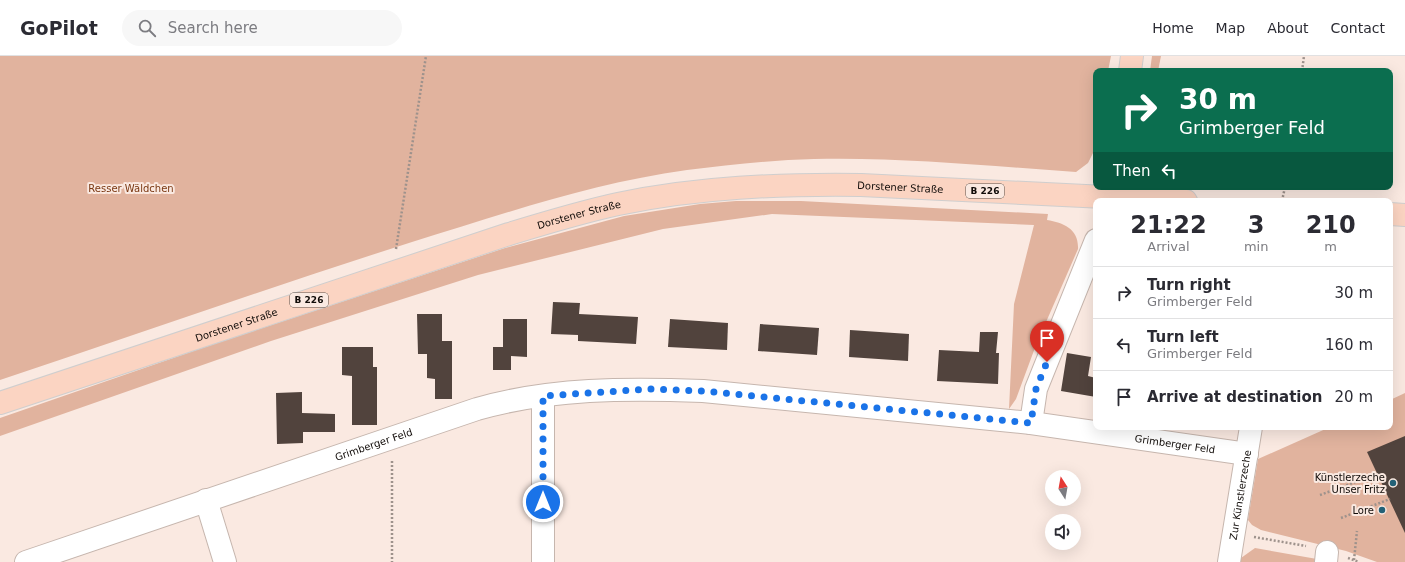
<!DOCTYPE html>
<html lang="en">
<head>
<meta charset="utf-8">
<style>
	:root { --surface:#fff; --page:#f7f7f7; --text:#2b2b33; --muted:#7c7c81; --line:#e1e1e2 }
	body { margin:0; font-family:"DejaVu Sans",sans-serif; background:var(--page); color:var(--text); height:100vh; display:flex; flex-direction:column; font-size:15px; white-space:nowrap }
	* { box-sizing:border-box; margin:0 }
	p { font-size:13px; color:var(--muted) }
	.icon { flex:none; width:22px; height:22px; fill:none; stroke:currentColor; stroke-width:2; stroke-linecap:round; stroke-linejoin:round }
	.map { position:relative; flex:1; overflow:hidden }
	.details { position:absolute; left:1093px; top:142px; width:300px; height:232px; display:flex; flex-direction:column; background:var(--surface); border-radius:8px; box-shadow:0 4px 16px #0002 }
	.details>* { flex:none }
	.guide { position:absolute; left:1093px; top:12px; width:300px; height:122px; border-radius:8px; box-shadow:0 4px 16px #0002; background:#0b6e4f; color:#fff; overflow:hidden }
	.needle { width:26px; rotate:349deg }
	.fabs { position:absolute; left:1045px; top:414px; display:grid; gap:8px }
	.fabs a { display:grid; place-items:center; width:36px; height:36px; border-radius:50%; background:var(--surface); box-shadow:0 4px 16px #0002; font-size:20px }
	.pin { position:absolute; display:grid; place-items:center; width:34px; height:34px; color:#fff; margin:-41px -17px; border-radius:50% 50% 50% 0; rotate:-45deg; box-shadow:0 0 4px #0007 }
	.pin .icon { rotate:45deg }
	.me { position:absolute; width:44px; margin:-22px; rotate:0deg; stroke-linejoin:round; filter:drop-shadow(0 0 3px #0008) }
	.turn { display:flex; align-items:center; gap:14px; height:84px; padding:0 20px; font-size:18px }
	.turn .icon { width:52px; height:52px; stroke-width:2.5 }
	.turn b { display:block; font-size:28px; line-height:34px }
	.then { display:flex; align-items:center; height:38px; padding:0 20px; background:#0003; gap:8px; font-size:15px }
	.eta { display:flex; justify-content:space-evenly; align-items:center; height:68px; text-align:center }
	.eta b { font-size:24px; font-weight:800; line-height:28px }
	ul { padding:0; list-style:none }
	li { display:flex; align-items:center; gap:12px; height:52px; padding:0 20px; border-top:1px solid var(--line) }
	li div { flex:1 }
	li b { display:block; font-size:15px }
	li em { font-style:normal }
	header { display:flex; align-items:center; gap:24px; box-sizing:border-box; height:56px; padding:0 20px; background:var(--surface); border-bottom:1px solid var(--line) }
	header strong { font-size:19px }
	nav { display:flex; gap:22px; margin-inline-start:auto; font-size:14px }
	.search { width:280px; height:36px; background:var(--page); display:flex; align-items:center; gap:10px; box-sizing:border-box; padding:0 14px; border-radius:22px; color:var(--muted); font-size:15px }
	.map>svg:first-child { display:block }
</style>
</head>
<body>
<header>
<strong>GoPilot</strong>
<div class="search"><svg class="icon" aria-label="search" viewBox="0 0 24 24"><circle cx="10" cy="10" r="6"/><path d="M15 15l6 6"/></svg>Search here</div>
<nav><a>Home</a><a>Map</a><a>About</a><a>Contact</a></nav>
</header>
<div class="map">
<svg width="1405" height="506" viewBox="0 0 1405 506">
	<rect width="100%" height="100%" fill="#fae9e1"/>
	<!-- green -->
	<g fill="#e1b39e">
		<path d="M0,0H1111L1108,15H1096L1095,93L1088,107L1076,116C989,110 901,101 814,103C772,104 729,109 687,114C592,127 503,158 412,186C274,230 137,278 0,324Z"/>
		<polygon points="1152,0 1161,0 1158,15 1150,15"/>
		<path d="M736,145H801L1048,158L1047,164C1064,167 1079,173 1078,193L1036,289L1016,343L1009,353L1014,248L1034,169L772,158L663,173L478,219L271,285L0,380V362L202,292L505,192L624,160L700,148Z"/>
		<polygon points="1405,337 1405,506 1377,506 1346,495 1261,474 1252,469 1248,464 1258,403 1330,371 1390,371 1390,344"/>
		<polygon points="1255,492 1334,506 1240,506 1241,502"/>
	</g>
	<!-- building -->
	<g fill="#51433d">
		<polygon points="553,246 580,247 579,258 638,261 636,288 578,285 578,279 551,278"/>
		<polygon points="417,258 442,258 442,285 452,285 452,343 435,343 435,323 427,322 427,298 418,298"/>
		<polygon points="503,263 527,263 527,301 511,300 511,314 493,314 493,291 503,291"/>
		<polygon points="670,263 728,267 727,294 668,291"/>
		<polygon points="760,268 819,272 817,299 758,295"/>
		<polygon points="850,274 909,278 908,305 849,301"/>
		<polygon points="980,276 998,276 996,297 999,297 998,328 937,325 939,294 979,296"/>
		<polygon points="342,291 373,291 373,311 377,311 377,369 352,369 352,320 342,319"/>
		<polygon points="1067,297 1091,301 1088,320 1096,322 1096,341 1061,335"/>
		<polygon points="302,336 302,357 335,358 335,376 303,376 303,387 277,388 276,337"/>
		<polygon points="1405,380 1405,477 1367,396"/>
	</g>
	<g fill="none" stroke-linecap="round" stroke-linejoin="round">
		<!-- minor casing -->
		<g stroke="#c6b6ae" stroke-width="24">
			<g id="minor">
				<polyline points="1031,367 1036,333 1096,184"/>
				<polyline points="206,444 225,506"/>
				<path id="s1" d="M26,506L477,353C550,332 628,332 703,335L1031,367L1247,398"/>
				<polyline points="543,506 543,340"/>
				<path id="s2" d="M1229,506L1251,371"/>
				<polyline points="1326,506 1327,496"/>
			</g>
		</g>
		<!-- major casing -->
		<g stroke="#cfcece" stroke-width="24">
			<g id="major">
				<polyline points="1130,15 1132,0"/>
				<polyline points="1390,158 1405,159"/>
				<path id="s3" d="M0,347L509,178C545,167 581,156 618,148C698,131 780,128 861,129L1186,145"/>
			</g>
		</g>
		<!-- path -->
		<g stroke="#9e928c" stroke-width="2.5" stroke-dasharray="2 2" stroke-linecap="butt">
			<polyline points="1302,15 1304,0"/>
			<polyline points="1282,145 1285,131"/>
			<polyline points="396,193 426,0"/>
			<polyline points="392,405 392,506"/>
			<polyline points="1320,439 1377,418"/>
			<polyline points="1341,462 1390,443"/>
			<polyline points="1254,481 1306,490"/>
			<polyline points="1348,502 1359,506"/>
			<polyline points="1354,504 1357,475"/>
		</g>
		<!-- minor -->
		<use href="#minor" stroke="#fff" stroke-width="22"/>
		<!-- major -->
		<use href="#major" stroke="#fbd4c2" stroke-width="22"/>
	</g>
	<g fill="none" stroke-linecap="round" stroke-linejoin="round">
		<!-- route -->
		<polyline stroke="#1a73e8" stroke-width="7" stroke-dasharray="0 12.6" points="543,446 543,340 650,333 703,335 1031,367 1036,333 1047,306"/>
	</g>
	<!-- markers -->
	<g fill="#236177" stroke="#fae9e1" stroke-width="1.5">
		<circle cx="1393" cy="427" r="4"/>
		<circle cx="1382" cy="454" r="4"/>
	</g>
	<g text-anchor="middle" stroke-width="4" stroke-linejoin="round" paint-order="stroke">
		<!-- shield labels -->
		<g fill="#fae9e1" stroke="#564e49" stroke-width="1">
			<rect x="966" y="128" width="38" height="14" rx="3"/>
			<rect x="290" y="237" width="38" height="14" rx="3"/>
		</g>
		<g font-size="9" font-weight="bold" fill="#100b08">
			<text x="985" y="138">B 226</text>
			<text x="309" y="247">B 226</text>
		</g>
		<!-- street labels -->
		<g font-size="10" fill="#100b08" stroke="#fae9e1">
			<text dy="4" stroke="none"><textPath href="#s3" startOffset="933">Dorstener Straße</textPath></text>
			<text dy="4" stroke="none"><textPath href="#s3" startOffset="609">Dorstener Straße</textPath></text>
			<text dy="4" stroke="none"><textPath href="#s3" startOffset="249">Dorstener Straße</textPath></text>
			<text dy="4" stroke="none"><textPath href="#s1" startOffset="367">Grimberger Feld</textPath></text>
			<text dy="4" stroke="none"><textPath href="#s1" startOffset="1179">Grimberger Feld</textPath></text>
			<text dy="4" stroke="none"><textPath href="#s2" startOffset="68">Zur Künstlerzeche</textPath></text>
		</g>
		<!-- park labels -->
		<g font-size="10" fill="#7a3711" stroke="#fae9e1">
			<text x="131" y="136">Resser Wäldchen</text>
		</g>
		<!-- poi labels -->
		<g font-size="10" fill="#100b08" stroke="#fae9e1" text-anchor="end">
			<text x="1385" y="425">Künstlerzeche<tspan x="1385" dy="12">Unser Fritz</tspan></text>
			<text x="1374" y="458">Lore</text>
		</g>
	</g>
</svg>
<div class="fabs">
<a><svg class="needle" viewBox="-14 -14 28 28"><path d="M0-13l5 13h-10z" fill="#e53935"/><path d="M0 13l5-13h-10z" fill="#7c7c81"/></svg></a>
<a><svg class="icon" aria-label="sound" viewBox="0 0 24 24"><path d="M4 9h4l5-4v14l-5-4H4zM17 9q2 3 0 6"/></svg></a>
</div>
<div class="pin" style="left:1047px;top:306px;background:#d93025"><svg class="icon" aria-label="arrive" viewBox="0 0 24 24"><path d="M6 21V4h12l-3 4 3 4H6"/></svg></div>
<svg class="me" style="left:543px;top:446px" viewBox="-20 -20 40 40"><circle r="17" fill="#1a73e8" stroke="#fff" stroke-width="3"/><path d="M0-11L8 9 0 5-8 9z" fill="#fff"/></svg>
<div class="guide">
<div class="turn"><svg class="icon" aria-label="right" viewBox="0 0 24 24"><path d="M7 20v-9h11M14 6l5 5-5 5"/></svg><div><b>30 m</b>Grimberger Feld</div></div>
<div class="then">Then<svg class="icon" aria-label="left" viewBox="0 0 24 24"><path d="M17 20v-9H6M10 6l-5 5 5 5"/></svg></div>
</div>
<section class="details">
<div class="eta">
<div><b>21:22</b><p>Arrival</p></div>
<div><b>3</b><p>min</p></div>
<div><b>210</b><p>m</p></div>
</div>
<ul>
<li><svg class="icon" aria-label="right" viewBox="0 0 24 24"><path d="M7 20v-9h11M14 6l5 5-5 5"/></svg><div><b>Turn right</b><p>Grimberger Feld</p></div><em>30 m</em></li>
<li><svg class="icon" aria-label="left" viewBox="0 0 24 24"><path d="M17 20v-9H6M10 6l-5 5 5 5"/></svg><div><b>Turn left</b><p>Grimberger Feld</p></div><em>160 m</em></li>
<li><svg class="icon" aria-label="arrive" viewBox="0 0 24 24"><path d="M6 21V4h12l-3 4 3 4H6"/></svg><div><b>Arrive at destination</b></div><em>20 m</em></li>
</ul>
</section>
</div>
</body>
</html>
